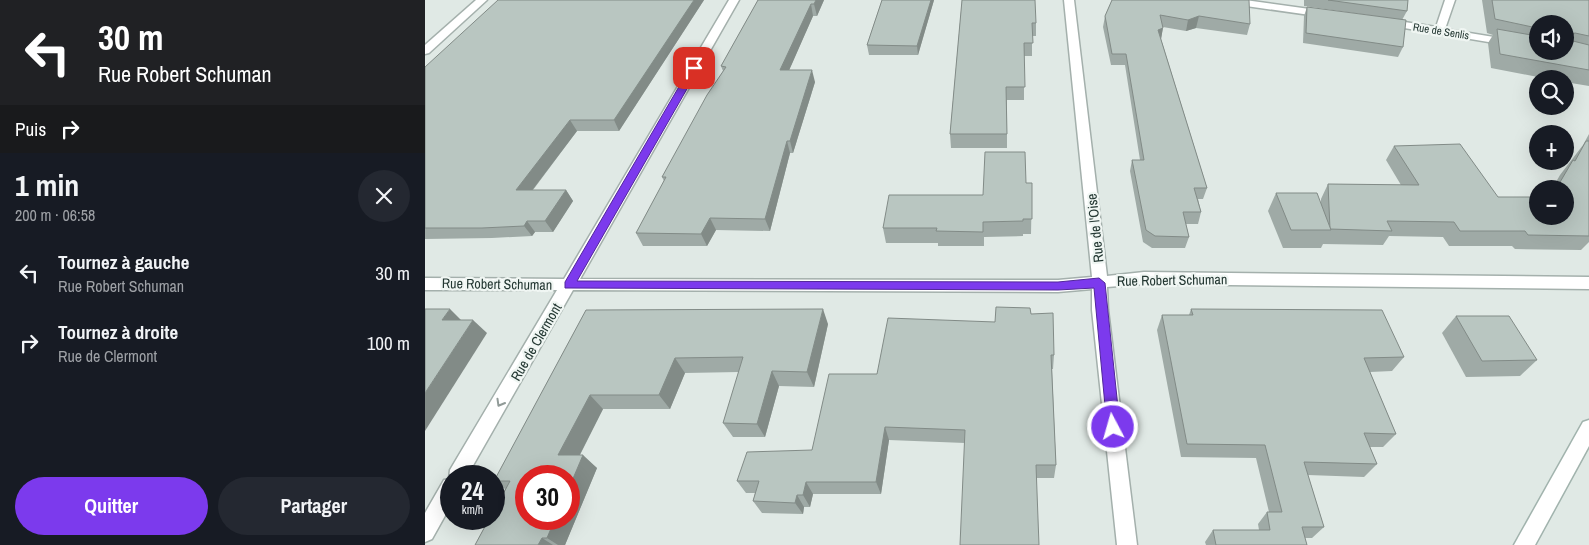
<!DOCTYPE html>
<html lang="fr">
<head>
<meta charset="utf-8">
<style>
	:root { --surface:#171b24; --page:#242831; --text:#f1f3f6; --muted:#9ea1a6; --accent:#7c3aed }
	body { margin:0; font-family:"Archivo Narrow",sans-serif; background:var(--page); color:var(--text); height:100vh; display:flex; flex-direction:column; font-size:19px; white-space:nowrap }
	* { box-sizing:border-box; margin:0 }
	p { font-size:16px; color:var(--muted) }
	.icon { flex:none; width:28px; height:28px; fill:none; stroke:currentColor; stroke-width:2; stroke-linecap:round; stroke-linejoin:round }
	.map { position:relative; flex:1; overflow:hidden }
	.sheet { display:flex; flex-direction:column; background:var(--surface); width:425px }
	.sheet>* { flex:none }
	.top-card { background:#202124; color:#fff; overflow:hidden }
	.tools { position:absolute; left:1104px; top:15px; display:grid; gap:10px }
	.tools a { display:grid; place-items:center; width:45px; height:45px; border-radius:50%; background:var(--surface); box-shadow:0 5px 20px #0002; font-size:25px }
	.speed { position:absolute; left:15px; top:465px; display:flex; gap:10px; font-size:25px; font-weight:700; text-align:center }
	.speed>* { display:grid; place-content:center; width:65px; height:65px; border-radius:50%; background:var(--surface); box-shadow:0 5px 20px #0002; line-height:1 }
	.speed small { font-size:12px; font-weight:400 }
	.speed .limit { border:8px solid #d22; background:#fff; color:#111 }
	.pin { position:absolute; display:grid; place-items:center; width:42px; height:42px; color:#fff; margin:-21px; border-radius:10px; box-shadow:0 2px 8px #0006 }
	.me { position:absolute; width:55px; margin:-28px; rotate:354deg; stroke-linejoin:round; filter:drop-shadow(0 0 4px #0008) }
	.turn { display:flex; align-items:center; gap:18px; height:105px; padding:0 15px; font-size:22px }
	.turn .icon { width:65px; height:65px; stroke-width:2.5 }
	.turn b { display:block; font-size:35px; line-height:42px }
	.then { display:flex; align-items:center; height:48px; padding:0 15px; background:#0003; gap:10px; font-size:19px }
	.round { display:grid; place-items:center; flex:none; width:52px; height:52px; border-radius:26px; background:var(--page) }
	.head { display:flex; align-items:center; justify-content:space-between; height:85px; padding:0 15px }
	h1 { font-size:30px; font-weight:700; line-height:38px }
	.primary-button { display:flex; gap:10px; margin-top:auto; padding:10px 15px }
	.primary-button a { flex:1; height:58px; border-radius:30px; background:var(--accent); color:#fff; font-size:20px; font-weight:700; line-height:58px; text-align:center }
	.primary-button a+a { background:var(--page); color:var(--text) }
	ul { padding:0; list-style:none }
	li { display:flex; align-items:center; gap:15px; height:70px; padding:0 15px }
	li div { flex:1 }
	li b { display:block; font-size:19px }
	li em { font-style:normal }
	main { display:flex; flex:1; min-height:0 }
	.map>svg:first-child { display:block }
</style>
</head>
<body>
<main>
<section class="sheet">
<div class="top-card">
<div class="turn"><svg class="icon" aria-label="left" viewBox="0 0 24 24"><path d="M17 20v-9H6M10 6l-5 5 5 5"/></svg><div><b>30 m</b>Rue Robert Schuman</div></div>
<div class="then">Puis<svg class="icon" aria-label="right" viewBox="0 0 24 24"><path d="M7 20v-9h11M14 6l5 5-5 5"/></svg></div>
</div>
<div class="head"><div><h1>1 min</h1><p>200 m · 06:58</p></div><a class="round"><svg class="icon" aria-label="close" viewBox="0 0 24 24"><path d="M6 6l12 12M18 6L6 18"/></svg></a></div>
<ul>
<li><svg class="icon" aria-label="left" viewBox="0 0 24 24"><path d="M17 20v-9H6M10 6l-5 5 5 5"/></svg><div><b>Tournez à gauche</b><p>Rue Robert Schuman</p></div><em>30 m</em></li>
<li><svg class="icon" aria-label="right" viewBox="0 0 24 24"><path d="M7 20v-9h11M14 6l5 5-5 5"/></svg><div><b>Tournez à droite</b><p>Rue de Clermont</p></div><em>100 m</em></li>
</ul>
<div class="primary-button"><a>Quitter</a><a>Partager</a></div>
</section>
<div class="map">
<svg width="1164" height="545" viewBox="0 0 1164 545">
	<rect width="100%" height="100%" fill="#e0e9e5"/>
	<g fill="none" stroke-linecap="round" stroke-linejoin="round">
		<!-- street casing -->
		<g stroke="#a4b0ac" stroke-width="3">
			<g id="street">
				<polygon points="51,0 62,0 4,53 0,54 0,45"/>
				<polygon points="304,0 314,0 155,279 633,280 667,277 639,0 649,0 682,276 719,272 1164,277 1164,289 719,284 682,287 683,310 712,545 692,545 667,310 667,289 633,292 148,290 42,476 26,476 26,505 7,539 0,542 0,513 19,480 24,479 25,470 132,290 0,290 0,278 139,279"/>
				<polygon points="795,0 820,0 899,11 904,14 899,17 800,3"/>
				<polygon points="1020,0 1030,0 1020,29 1112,44 1112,50 961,25 956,22 961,19 1011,27"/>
			</g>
		</g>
		<!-- secondary casing -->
		<g stroke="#a1b3ad" stroke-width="3">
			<polygon id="secondary" points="1164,420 1164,446 1110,545 1089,545 1158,422"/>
		</g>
		<!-- street -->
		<use href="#street" fill="#fff" fill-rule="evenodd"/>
		<!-- secondary -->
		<use href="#secondary" fill="#fff" fill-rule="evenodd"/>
	</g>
	<!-- wall -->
	<g fill="#9faaa6" fill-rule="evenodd">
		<polygon points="279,0 194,131 152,131 108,190 141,190 148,201 128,232 110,232 107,236 67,238 0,239 0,67"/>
		<polygon points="333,0 399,0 392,16 388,16 364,70 390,82 368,153 365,153 345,231 291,230 282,246 218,246 211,233 239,181 237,177 298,71 296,66"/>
		<polygon points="457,0 509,0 493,55 444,55 442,45"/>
		<polygon points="537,0 611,23 611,36 607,36 607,56 599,56 599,100 582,100 582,148 526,148 525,134"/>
		<polygon points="687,0 825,24 822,35 771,28 761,31 738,27 736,39 782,188 778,199 773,199 776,212 773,224 761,224 764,237 760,248 727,248 718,242 705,171 707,160 715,160 700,65 686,65 678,27 680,16"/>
		<polygon points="879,0 983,0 982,11 977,20 879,6"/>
		<path d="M1057,0H1164V86L1140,82V79H1123L1066,68L1063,43L1068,35L1062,33ZM1112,24H1140L1112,51Z"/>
		<polygon points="882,7 978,47 973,57 878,43 879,16"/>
		<polygon points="1164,134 1164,242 1156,250 1090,249 1087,246 1024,246 1018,237 964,236 958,245 898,244 896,248 858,248 843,211 851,193 896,204 896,199 903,184 976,185 961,160 969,146 1112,216 1140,189 1127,189 1135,175 1158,145"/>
		<polygon points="601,183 607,183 606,234 598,234 598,236 559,237 559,246 513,246 513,243 461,243 458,228"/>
		<polygon points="766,309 979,357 967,371 945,372 971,434 958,447 945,447 952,464 939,477 883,475 899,527 887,538 880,538 882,545 781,545 780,542 788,530 834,530 833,524 842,512 844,512 831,458 756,457 732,330 737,315 764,315"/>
		<polygon points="161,310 403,324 389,387 354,386 340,437 308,437 298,423 314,372 260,373 245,409 178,409 155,455 172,468 140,545 50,545 80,489 69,481"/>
		<polygon points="606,314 629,355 628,369 627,369 631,465 629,478 612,478 540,443 464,440 456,494 388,494 385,507 379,507 378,514 337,513 328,501 330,493 321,493 312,481 387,450 452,374 570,322"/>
		<polygon points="1031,316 1112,360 1095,376 1041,377 1017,333"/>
	</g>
	<!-- shaded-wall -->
	<g fill="#828b87">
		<polygon points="269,0 279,0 194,131 189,120"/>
		<polygon points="391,0 399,0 392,16 389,4"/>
		<polygon points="506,0 509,0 493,55 492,46"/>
		<polygon points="386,4 388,16 359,82 355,70"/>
		<polygon points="774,16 771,28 761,31 763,20"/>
		<polygon points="738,28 736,39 733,30"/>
		<polygon points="1150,33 1140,47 1140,36"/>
		<polygon points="387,70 390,82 368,153 365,141"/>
		<polygon points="145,120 152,131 99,201 91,190"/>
		<polygon points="362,141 365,153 345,231 340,219"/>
		<polygon points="141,190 148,201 128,232 120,221"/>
		<polygon points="285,218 291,230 282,246 276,234"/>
		<polygon points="102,221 110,232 107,236 99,226"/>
		<polygon points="25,309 39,323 17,320"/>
		<polygon points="398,309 403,324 389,387 382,372"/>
		<polygon points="48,320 62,333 0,431 0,393"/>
		<polygon points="250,358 260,373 245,409 234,395"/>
		<polygon points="347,371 354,386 340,437 332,424"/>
		<polygon points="165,395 178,409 148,468 133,455"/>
		<polygon points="460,427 464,440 456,494 451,482"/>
		<polygon points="158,455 172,468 140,545 133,545 122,538 130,519 144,519 144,488"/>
		<polygon points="381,482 388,494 385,507 378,495"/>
		<polygon points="372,495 379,507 378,514 370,503"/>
		<polygon points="117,538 128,545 113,545"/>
	</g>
	<!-- building -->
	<g fill="#b9c6c1" stroke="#828b87">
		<polygon points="73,0 269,0 189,120 145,120 91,190 141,190 120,221 102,221 99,226 57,228 0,228 0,67"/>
		<polygon points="333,0 391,0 389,4 386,4 355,70 387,70 365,141 362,141 340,219 285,218 276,234 211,233 241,177 237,177 282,95 301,67 296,66"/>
		<polygon points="457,0 506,0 492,46 442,45"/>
		<polygon points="537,0 610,0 611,23 607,23 608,43 599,43 600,87 581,87 582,134 525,134"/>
		<polygon points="687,0 824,0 825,24 774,16 763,20 735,15 738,28 733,30 782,188 769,188 776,212 758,212 764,237 730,236 721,230 707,160 719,160 701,54 687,54 680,16"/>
		<polygon points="903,0 983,0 982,11"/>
		<polygon points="1067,0 1164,0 1164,36 1150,33 1140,36 1140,24 1112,24 1112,28 1070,19"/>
		<polygon points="882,7 981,20 978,47 881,33"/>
		<polygon points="1072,29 1112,36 1112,51 1140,51 1140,39 1164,45 1164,70 1075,54"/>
		<polygon points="1161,141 1164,141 1164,236 1103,235 1100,231 1035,231 1029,222 962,221 967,231 905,229 903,184 994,185 969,146 1035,144 1073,197 1112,197 1112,216 1140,216 1140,189 1131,189 1148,160 1150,161"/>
		<polygon points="560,152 600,152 601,183 607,183 607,219 598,219 598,221 558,222 558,232 511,231 512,228 458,228 464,195 558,195"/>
		<polygon points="851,193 892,193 906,230 866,230"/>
		<polygon points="571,307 605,308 606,314 628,313 629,355 626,355 631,465 611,465 614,545 535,545 540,430 460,427 451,482 381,482 378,495 372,495 370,503 328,501 334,481 312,481 322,452 387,450 404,374 452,374 463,318 570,322"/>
		<polygon points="0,309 25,309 17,320 48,320 0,393"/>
		<polygon points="398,309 382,372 347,371 332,424 298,423 318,357 250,358 234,395 165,395 133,455 158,455 144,488 144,476 101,476 101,519 130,519 122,538 117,538 113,545 50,545 64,519 69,519 69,511 85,481 69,481 161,310"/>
		<polygon points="766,309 957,310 979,357 939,358 971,434 939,433 952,464 879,462 899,527 877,527 882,545 791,545 788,530 845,530 842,512 857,512 840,445 762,444 737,315 768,315"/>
		<polygon points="1031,316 1084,316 1112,360 1057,361"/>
	</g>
	<!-- one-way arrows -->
	<defs><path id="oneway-chevron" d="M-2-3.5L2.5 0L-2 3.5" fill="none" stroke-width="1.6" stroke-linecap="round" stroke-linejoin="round" transform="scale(1.25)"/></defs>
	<use stroke="#919b98" href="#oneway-chevron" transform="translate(75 403) rotate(120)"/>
	<!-- route -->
	<polygon fill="#7c3aed" stroke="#51269a" points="266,66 274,68 152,281 633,282 674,278 680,283 695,427 693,432 688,433 684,432 682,427 669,288 633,290 140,288 140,282"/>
	<g text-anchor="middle" stroke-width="4.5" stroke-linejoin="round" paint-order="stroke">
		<!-- far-street labels -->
		<g font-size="11" fill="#233732" stroke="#f0f6f3">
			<text transform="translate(1016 31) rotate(9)" y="4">Rue de Senlis</text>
		</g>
		<!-- street labels -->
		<g font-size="14" fill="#233732" stroke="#f0f6f3">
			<text transform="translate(670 228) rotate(-96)" y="5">Rue de l'Oise</text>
			<text transform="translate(747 280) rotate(-1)" y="5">Rue Robert Schuman</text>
			<text transform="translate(72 284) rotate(1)" y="5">Rue Robert Schuman</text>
			<text transform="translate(111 342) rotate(-60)" y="5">Rue de Clermont</text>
		</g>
	</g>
</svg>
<div class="tools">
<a><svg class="icon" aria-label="sound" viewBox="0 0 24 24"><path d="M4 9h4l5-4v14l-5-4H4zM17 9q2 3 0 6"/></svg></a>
<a><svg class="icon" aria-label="search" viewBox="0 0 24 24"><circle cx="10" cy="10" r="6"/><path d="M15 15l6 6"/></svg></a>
<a>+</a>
<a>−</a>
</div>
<div class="speed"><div>24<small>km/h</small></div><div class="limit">30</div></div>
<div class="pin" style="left:269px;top:68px;background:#d93025"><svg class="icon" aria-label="arrive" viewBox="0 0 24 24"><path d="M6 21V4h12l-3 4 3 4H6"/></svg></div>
<svg class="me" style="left:688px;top:427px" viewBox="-20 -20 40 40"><circle r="17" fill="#7c3aed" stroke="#fff" stroke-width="3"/><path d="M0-11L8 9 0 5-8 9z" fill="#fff"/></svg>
</div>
</main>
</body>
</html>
